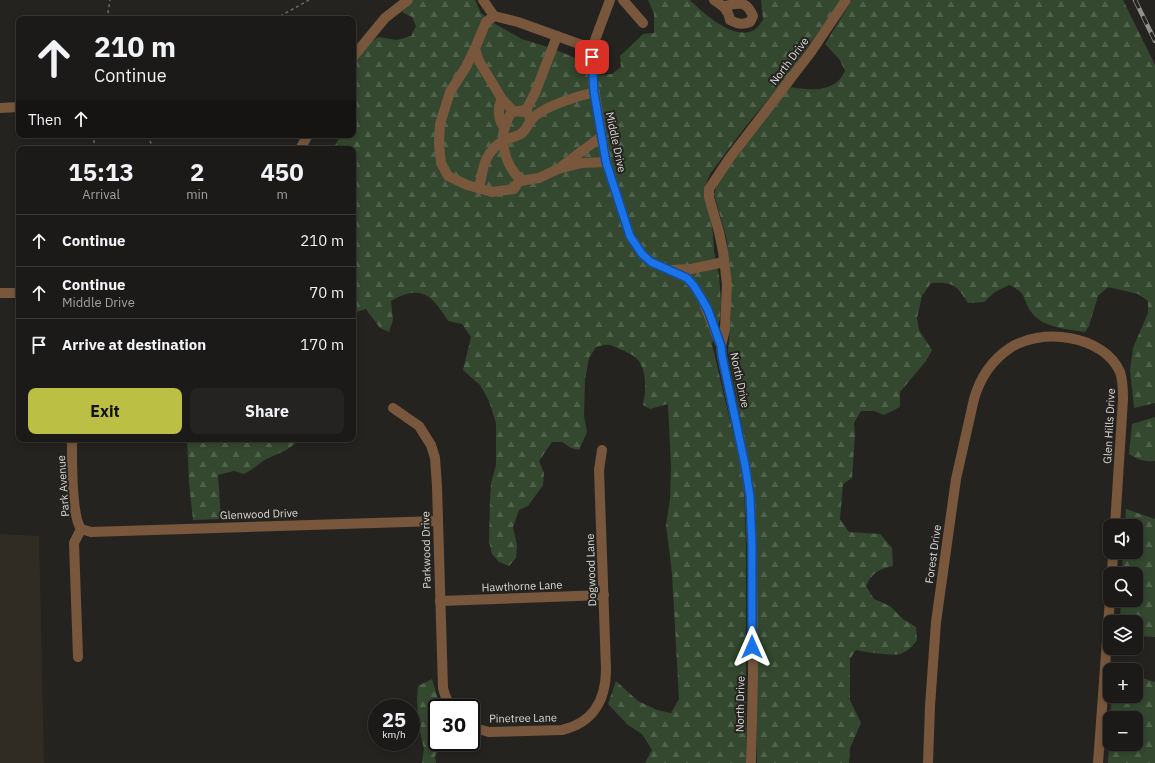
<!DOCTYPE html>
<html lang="en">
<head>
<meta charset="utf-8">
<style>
	:root { --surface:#1c1a18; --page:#252321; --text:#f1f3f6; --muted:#a0a1a2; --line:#3a3837; --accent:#bbc044 }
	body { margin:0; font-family:"IBM Plex Sans",sans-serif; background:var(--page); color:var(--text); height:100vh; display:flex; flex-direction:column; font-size:15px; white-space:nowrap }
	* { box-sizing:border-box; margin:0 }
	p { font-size:13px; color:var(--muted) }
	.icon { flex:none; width:22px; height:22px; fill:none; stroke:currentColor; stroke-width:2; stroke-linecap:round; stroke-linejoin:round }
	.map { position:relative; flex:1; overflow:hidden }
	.panel { position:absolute; left:16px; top:146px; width:340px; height:296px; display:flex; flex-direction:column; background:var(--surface); border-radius:8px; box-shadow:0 2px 6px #0003,0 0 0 1px var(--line) }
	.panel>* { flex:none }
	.top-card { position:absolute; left:16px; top:16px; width:340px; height:122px; border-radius:8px; box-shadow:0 2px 6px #0003,0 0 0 1px var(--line); background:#1c1a18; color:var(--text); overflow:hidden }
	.fabs { position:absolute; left:1103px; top:519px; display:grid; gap:8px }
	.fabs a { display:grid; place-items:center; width:40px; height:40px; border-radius:8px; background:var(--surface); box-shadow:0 2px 6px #0003,0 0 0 1px var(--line); font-size:20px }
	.speed { position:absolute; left:368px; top:699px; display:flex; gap:8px; font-size:20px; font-weight:700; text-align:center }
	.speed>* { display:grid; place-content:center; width:52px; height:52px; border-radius:50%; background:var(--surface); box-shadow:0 2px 6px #0003,0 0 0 1px var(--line); line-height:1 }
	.speed small { font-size:10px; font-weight:400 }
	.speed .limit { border:2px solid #111; border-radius:6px; background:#fff; color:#111 }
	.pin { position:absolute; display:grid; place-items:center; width:34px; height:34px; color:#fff; margin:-17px; border-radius:8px; box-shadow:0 2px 6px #0006 }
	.me { position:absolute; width:44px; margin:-22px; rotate:0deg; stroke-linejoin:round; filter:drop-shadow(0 0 3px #0008) }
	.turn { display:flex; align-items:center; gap:14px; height:84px; padding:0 12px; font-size:18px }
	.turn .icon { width:52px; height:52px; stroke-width:2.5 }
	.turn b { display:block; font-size:28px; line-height:34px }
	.then { display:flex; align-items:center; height:38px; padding:0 12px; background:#0003; gap:8px; font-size:15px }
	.eta { display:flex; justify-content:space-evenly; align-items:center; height:68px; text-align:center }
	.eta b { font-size:24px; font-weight:800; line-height:28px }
	.cta { display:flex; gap:8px; margin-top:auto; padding:8px 12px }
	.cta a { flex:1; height:46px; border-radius:8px; background:var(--accent); color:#111; font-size:16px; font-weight:800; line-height:46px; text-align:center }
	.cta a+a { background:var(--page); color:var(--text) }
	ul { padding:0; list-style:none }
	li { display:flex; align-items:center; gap:12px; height:52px; padding:0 12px; border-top:1px solid var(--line) }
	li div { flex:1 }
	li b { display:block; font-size:15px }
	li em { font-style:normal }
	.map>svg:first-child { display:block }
</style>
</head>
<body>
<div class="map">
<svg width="1155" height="763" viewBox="0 0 1155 763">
	<defs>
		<pattern id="forest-firs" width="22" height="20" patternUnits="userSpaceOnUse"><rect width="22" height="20" fill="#33482f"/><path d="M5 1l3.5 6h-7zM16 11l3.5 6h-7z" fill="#50624c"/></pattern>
	</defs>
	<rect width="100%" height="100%" fill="#252320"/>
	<!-- built -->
	<polygon fill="#302c24" points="0,534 39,536 44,763 0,763"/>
	<!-- forest -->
	<g fill="url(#forest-firs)">
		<path d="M413,0H475L481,13L497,25L522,39L551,48L578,59L601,75L612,74L621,67L620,56L643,34L654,33V14L648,0H690C704,14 734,41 754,30C758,28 760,23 763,20L761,0H841L785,79L746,126L710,174L705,186L713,234L714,251L719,276L721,302L720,319L712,344L744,480L746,550V763H645L652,750L642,734L628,725L608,704L616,681L638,701L657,710L671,713L679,699L672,573L666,525L670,499L671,468L668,404L650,409L643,405C646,392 647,371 638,360C634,355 628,353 622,350C608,345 612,343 596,347L589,358L585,380L584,416L587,432L579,450L571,448L562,442H552L539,461L544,473L543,485L528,506L519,510L513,527L517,545L516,558L509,566L499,562L492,554L489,541L490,502L491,483L496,465V423L489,401L480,385L463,370L471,337L462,324L448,321C432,295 421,284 391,301L393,320L389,332L380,328L366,309L353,313V149H333L341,135H353V62L364,47L378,37L397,40L411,36L416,26L412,17L402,12Z"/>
		<path d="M852,0H1123L1155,65V403L1134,408L1130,370L1133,348L1148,313V301L1138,294L1108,287L1098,296L1089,326L1085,332C1068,329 1043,328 1032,313C1022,300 1028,293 1009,285L995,292L984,302L968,303C956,285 954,282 931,283L922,296L917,318L919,330L932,350L926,361L900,392V407L884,415L874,411H861L854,423L855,435L852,478L843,484L840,519L849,532L880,534L892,548L893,566C879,569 873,572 866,586L874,599L890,606L903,619L916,627L917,640C913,646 908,651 900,654C891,656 866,652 856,650L850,659V700L861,723L850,748L849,763H757L756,541L754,490L728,352L731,314L730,277L727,240L714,194L718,182L789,87C805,89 825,93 838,81C841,79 843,74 845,71L840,60L825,44Z"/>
		<path d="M1155,417V461C1145,462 1138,460 1129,454L1132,424Z"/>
		<path d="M187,439H299C290,451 275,454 263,461C257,466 251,470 244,474L234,471L218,475L221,519L193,520L189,482Z"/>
		<polygon points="1126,509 1155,519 1155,637 1136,636 1136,622 1120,622 1121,600 1136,600 1136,574 1122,574 1123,552 1136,552 1136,526 1125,526"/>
		<polygon points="1136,676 1155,682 1155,763 1108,763 1110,726 1110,744 1136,744 1136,718 1110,718 1112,696 1136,696"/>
		<polygon points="432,679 438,699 443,708 437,708 437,742 469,742 464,746 442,745 435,756 436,763 422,763 424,749 418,722 417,698 418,686"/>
	</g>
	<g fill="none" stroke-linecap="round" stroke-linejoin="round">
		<!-- path -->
		<g stroke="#6d6b68" stroke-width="1.5" stroke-dasharray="3 3" stroke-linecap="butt">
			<polyline points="107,19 110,0"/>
			<polyline points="275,19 309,0"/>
			<polyline points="148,135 153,149"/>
			<polyline points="93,149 95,135"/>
		</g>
		<!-- minor -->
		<g stroke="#78573c" stroke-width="10">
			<polyline points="483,0 494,16 518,22 593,49"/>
			<polyline points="610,0 595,40 593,49 593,82 606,162 630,236 642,254 651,262 687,278 694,286 702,299 721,346"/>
			<polyline points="623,0 643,23"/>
			<path d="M714,0C723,6 728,9 730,20C738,24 742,25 750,22L753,16C746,0 740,3 725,6"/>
			<polyline points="494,16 486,22 476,46 466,67 450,92 440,124 439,144 441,163 448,176 467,185 492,192 514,189 519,181 539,178 558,169 582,163 606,162"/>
			<polyline points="475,49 479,61 502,99 514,112"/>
			<polyline points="353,57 385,18 408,0"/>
			<path d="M502,99C497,108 498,121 505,128"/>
			<polyline points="0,108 19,107"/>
			<polyline points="531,120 526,110 535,93 557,36"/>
			<polyline points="300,149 308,135"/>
			<polyline points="562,166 601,137"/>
			<path d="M522,181C503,164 496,133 512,112L526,110"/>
			<path d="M479,189C483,168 484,151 505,140C511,137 517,137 522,133C528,128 529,120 535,116C548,105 578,96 595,92"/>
			<polyline points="671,270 691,269 724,262"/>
			<polyline points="0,293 19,293"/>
			<polyline points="393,408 419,426 431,445 435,458 437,486 443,688 445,695 451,708"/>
			<path d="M72,439C72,458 71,515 81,529"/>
			<polyline points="81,529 91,532 438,521"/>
			<polyline points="1112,574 1113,552"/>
			<polyline points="440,601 604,595"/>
			<polyline points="78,657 74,543 81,529"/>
			<path d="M471,727L489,732L562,730C593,723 606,700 606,669L599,470L602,450"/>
			<polyline points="751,763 753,675 752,546 750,496 745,465 722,356 721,346 725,329 727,284 723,251 719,232 709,197 709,189 729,159 811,52 846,0"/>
			<path d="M928,763L930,706L936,622L956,479L974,399C980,378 992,360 1010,348C1041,327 1104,335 1120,372C1123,380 1123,390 1123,399L1115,526"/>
			<polyline points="1098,763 1110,599"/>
		</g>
		<!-- rail casing -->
		<g stroke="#93918f" stroke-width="4.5">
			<polyline id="rail" points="1135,0 1155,41"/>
		</g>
		<!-- rail -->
		<use href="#rail" stroke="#252320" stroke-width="3" stroke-dasharray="9" stroke-linecap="butt"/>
	</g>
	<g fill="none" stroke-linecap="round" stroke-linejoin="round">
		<!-- route casing -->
		<g stroke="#114b97" stroke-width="10">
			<polyline id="route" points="592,57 594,92 606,162 630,236 642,254 651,262 687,278 694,286 702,299 708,310 721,346 722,356 745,465 750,496 752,546 752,647"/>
		</g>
		<!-- route -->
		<use href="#route" stroke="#1a73e8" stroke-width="7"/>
	</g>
	<g text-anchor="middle" stroke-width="4" stroke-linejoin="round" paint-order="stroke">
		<!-- street labels -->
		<g font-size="11" fill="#dcdad8" stroke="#252320">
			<text transform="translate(789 61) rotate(-53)" y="4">North Drive</text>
			<text transform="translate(616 142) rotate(78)" y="4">Middle Drive</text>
			<text transform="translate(740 380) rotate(78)" y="4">North Drive</text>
			<text transform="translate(1109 426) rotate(-87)" y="4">Glen Hills Drive</text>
			<text transform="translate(63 486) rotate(-94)" y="4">Park Avenue</text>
			<text transform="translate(259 514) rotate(-2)" y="4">Glenwood Drive</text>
			<text transform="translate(426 550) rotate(-91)" y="4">Parkwood Drive</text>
			<text transform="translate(933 554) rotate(-82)" y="4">Forest Drive</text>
			<text transform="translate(591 570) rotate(-92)" y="4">Dogwood Lane</text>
			<text transform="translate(522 586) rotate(-2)" y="4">Hawthorne Lane</text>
			<text transform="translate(740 704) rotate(-89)" y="4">North Drive</text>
			<text transform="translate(523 718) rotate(-1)" y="4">Pinetree Lane</text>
		</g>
	</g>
</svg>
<div class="fabs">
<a><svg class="icon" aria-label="sound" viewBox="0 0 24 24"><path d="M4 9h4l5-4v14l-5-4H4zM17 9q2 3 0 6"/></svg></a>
<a><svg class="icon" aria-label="search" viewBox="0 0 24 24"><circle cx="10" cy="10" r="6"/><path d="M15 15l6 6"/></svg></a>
<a><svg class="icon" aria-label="layers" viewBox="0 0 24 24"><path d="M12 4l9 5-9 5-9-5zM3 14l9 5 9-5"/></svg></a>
<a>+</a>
<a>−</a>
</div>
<div class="speed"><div>25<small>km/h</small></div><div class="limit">30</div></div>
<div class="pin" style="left:592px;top:57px;background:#d93025"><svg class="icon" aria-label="arrive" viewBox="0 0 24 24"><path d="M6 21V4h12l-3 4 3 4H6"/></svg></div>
<svg class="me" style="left:752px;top:647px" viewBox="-20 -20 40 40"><path d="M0-17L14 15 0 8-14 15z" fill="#1a73e8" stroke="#fff" stroke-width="4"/></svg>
<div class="top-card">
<div class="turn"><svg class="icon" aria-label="ahead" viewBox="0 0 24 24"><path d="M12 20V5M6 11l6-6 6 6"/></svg><div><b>210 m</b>Continue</div></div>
<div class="then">Then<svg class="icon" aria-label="ahead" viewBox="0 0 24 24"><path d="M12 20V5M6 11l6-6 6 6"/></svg></div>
</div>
<section class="panel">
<div class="eta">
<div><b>15:13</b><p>Arrival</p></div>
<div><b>2</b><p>min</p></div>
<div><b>450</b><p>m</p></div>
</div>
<ul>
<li><svg class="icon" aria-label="ahead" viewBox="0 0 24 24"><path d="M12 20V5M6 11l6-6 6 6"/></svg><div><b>Continue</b></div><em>210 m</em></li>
<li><svg class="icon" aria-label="ahead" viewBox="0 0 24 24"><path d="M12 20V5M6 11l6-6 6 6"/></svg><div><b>Continue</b><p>Middle Drive</p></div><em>70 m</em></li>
<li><svg class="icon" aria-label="arrive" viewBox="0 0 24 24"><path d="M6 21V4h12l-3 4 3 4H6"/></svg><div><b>Arrive at destination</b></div><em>170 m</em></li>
</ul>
<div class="cta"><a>Exit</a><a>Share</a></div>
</section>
</div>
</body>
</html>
